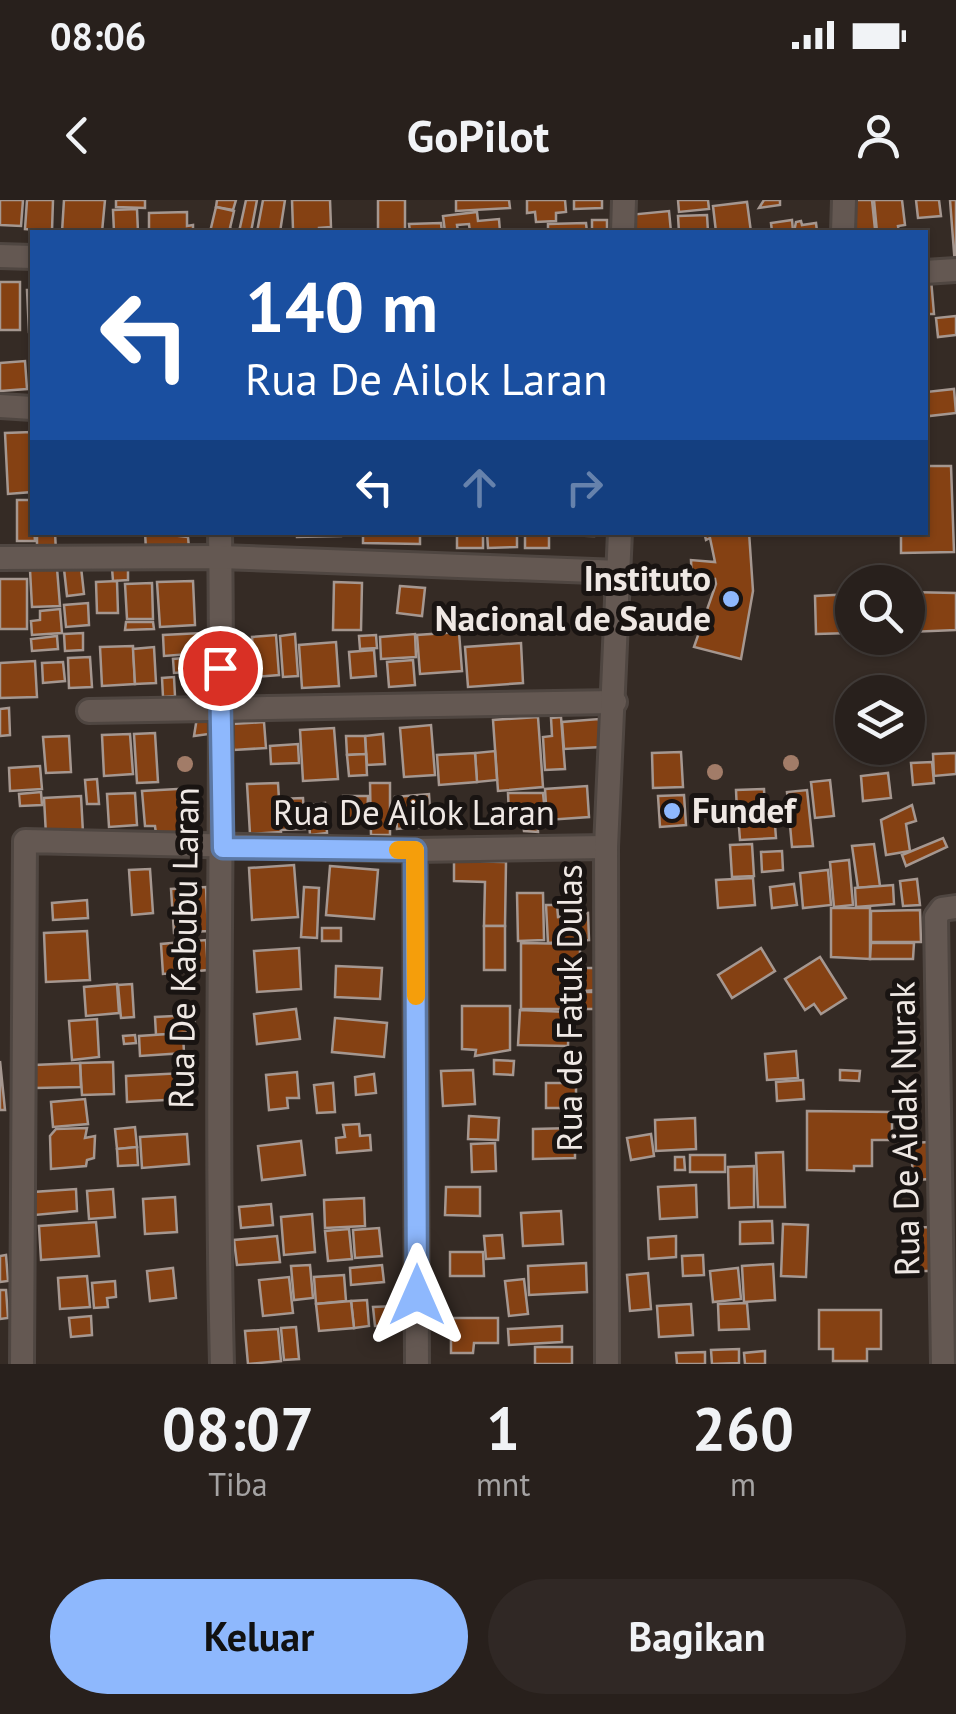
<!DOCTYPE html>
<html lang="id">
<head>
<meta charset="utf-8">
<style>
	:root { --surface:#28201c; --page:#302825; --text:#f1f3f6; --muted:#a5a3a3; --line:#443e3b; --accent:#8eb8fd }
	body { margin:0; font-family:"PT Sans",sans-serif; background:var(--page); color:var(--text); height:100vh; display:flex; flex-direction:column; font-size:38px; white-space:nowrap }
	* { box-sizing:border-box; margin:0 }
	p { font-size:32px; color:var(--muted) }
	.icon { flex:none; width:55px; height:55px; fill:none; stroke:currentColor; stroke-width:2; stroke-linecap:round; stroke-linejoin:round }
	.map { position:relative; height:1164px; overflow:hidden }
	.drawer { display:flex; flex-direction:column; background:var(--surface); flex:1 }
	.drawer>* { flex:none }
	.guide { position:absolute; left:30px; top:30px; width:898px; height:305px; border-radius:0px; box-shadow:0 2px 8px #0004,0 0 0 2px var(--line); background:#1a4fa0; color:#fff; overflow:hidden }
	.fabs { position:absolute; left:835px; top:365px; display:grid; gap:20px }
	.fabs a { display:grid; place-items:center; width:90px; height:90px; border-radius:50%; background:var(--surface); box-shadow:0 2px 8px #0004,0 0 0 2px var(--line); font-size:50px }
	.pin { position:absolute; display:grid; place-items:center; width:85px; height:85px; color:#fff; margin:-42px; border:5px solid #fff; border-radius:50%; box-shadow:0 2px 10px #0007 }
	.me { position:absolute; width:110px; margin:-55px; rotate:0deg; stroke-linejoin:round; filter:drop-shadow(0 0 8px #0008) }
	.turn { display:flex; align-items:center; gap:35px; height:210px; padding:0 50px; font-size:45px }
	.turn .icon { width:130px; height:130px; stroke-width:2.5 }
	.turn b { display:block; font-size:70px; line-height:85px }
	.lanes { display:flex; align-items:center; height:95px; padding:0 50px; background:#0003; justify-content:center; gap:50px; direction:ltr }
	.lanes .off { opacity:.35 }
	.eta { display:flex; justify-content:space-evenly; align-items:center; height:170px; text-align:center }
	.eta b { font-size:60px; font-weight:600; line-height:70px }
	.cta { display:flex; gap:20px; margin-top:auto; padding:20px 50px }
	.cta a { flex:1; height:115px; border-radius:60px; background:var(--accent); color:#111; font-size:40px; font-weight:600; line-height:115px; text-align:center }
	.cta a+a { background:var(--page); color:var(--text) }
	.status { display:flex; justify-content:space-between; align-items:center; height:70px; padding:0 50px; background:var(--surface); direction:ltr }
	.status svg { height:28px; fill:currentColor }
	header { display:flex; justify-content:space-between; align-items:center; height:130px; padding:0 50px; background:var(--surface); font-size:45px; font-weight:600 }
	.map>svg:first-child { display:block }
</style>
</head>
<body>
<div class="status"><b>08:06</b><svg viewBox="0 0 49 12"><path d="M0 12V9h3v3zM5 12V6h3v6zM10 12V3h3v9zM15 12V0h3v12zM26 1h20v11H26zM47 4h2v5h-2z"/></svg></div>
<header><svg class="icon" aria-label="back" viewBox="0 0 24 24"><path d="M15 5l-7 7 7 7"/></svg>GoPilot<svg class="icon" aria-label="person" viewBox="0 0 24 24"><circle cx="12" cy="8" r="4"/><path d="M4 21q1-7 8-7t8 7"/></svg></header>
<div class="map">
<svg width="956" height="1164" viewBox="0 0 956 1164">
	<rect width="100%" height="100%" fill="#352b25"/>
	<!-- building -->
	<g fill="#854113" stroke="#a59790" stroke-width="2.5">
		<polygon points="0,0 23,0 21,26 0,25"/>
		<polygon points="27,0 53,0 52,31 25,29"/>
		<polygon points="64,0 105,0 102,32 62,32"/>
		<polygon points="116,0 145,0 145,8 116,7"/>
		<polygon points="217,0 236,0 233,10 216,7"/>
		<polygon points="246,0 257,0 251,32 239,32"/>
		<polygon points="263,0 285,0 280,32 257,32"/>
		<polygon points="292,0 330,0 331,27 319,28 319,32 293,29"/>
		<rect x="378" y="0" width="27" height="32"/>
		<polygon points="456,0 509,0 510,8 456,11"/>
		<polygon points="527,0 565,0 566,12 556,13 556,21 536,22 535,12 527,13"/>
		<polygon points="574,0 602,0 602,8 574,9"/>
		<polygon points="678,0 708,0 709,9 679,12"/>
		<polygon points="764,0 780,0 780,5 759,8"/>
		<polygon points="837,0 872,0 875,29 839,32"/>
		<polygon points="874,0 902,0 905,25 898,26 899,32 877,32"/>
		<polygon points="916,0 939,0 941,16 918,18"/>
		<polygon points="950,0 956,0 956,65 955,65"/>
		<polygon points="747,2 751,32 716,32 713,6"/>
		<polygon points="216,7 234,11 230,28 236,32 210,32"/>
		<polygon points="137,9 138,32 114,32 113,10"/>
		<polygon points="669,11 671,32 630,32 628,15"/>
		<polygon points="187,12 187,26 193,25 193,32 149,32 149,13"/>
		<polygon points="477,12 478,21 499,19 500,32 470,32 469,24 457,25 458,32 445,32 443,16"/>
		<polygon points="707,15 708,32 679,32 678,16"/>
		<rect x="592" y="20" width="15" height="12"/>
		<polygon points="792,20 793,31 772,32 771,23"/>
		<polygon points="801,21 802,25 816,23 817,31 826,32 794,32 796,22"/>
		<polygon points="441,23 442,32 410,32 409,24"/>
		<polygon points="586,23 587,32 548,32 548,24"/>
		<polygon points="925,79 931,79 934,114 925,114"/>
		<rect x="0" y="82" width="20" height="48"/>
		<polygon points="27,90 32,90 32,132 29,132"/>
		<polygon points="956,116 956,135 938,137 936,118"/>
		<polygon points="25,161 27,189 0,191 0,163"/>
		<polygon points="954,189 956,213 929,216 926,192"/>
		<polygon points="32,232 32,292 8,294 5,233"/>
		<polygon points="925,266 951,266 954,352 901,353 901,332 925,332"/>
		<polygon points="17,300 32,300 35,341 17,341"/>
		<polygon points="37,332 55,332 56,352 37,352"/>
		<polygon points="145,332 188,337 189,348 146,350"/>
		<polygon points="297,332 341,332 341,336 297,337"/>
		<polygon points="363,332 420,332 420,344 363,343"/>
		<rect x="457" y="332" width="26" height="16"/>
		<polygon points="487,332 517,332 517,347 488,348"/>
		<rect x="525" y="332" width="24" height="16"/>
		<polygon points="549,332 594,332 594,336 549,335"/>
		<polygon points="704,332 749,332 753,391 741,459 694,447 716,384 715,379 692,383 691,360 715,362 710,338 706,340"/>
		<polygon points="81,367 84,394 67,396 64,369"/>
		<polygon points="128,367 128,380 113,381 112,368"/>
		<polygon points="57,368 60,406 32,407 30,370"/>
		<rect x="0" y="379" width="27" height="50"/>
		<polygon points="117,381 118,413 97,413 96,382"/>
		<polygon points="193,381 195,425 160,427 157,382"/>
		<polygon points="334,382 362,383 361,430 333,430"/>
		<polygon points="152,383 153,419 127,419 125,384"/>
		<polygon points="400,386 425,388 422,416 397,413"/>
		<polygon points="908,392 956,393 956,430 909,432"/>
		<polygon points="852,394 852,433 816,434 815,396"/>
		<polygon points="88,403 89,425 66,427 64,405"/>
		<polygon points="60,409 62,433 32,435 31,421 40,420 40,411"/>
		<polygon points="126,422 153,422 154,429 125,430"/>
		<polygon points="459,432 462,471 420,474 417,435"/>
		<polygon points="83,433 83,450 65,451 64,434"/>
		<polygon points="202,433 203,453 164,456 163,435"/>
		<polygon points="295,434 298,476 283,477 280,436"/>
		<polygon points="415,434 416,457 381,459 380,437"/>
		<polygon points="276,435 279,475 255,477 252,437"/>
		<polygon points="376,435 377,448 360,449 359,436"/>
		<polygon points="57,436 58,449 32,451 31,439"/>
		<polygon points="336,442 339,486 302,488 299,445"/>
		<polygon points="521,443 523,483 468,487 465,447"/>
		<polygon points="133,446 135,484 102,486 100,447"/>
		<polygon points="154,447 156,483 135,484 133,449"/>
		<polygon points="374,450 376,476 351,478 349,452"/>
		<polygon points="207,456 210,490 188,491 186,457"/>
		<polygon points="90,457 92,487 69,488 68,458"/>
		<polygon points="184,458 185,472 174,473 173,459"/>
		<polygon points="413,460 415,485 389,487 387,462"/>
		<polygon points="35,461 37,497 0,498 0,463"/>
		<polygon points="63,462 65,481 43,483 42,463"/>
		<polygon points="174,477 175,496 163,497 162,478"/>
		<polygon points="9,508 10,535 0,536 0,509"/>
		<polygon points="198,511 209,511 209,534 194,536"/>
		<polygon points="538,517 543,587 498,591 493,520"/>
		<polygon points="561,517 565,569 545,570 543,537 552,536 551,518"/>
		<polygon points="599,519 601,547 564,549 562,522"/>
		<polygon points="264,522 266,548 234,550 232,524"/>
		<polygon points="431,525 435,575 404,577 400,528"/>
		<polygon points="334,528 338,579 303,581 300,530"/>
		<polygon points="155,533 158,582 137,583 134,534"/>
		<polygon points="130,534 133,574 104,576 102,535"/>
		<polygon points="383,534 385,564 367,565 365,536"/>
		<polygon points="69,536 71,572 46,573 43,537"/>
		<polygon points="346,536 365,536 366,554 347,555"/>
		<polygon points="298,544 299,563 271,564 270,546"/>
		<polygon points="495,551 497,580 477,582 475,553"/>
		<polygon points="681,552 683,587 653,588 652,553"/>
		<polygon points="475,553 477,582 439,585 437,555"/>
		<polygon points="956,553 956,574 934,576 933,554"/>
		<polygon points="366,554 367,575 349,576 347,555"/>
		<polygon points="932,562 934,583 913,585 911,563"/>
		<polygon points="40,566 42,589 10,591 9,568"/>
		<polygon points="888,573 891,598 863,601 861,576"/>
		<polygon points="97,579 99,604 87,604 85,580"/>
		<polygon points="830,580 834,616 815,618 811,582"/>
		<polygon points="278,583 281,632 250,634 247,584"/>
		<polygon points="370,583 390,583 390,635 371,635"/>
		<polygon points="587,586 589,617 547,620 545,589"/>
		<polygon points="195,588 194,632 184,632 184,637 156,634 155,626 145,626 142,591"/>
		<polygon points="764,589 765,611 737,612 736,590"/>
		<polygon points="807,590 813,646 792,647 787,592"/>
		<polygon points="41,592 42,605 20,606 19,594"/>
		<polygon points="135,593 137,625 109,627 107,594"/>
		<polygon points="508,593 543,593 545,613 537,615 538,632 524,631 522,616 509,616"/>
		<polygon points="429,594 431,626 397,629 395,597"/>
		<polygon points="684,595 686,625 660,627 658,596"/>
		<polygon points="81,596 83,633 46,635 44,598"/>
		<polygon points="343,596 368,596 367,622 343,622"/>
		<polygon points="303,598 305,629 281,630 279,599"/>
		<polygon points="325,603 327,633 310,635 308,605"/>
		<polygon points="912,605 916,621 906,624 910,651 886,655 881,620"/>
		<polygon points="774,612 776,638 740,640 738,614"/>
		<polygon points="943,638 947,647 906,666 902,655"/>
		<polygon points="752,644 754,676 732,677 730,645"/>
		<polygon points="874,644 880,686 858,688 852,646"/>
		<polygon points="782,651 783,670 762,672 761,652"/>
		<polygon points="849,660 853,705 834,707 830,662"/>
		<polygon points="454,661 506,662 505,726 484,726 485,682 454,681"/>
		<polygon points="294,665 298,717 252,720 249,668"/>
		<polygon points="330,666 378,670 374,719 326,715"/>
		<polygon points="150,669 153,713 132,715 129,670"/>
		<polygon points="828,670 831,705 803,708 800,673"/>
		<polygon points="753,678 755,705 718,708 716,680"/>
		<polygon points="917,679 920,705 903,706 900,681"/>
		<polygon points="794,684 797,705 772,708 770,687"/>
		<polygon points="893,685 894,704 856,707 855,688"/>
		<polygon points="206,687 208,731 174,733 171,689"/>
		<polygon points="304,687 319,688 317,738 301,737"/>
		<polygon points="517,693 543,693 544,740 518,741"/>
		<polygon points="87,700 88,718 53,720 52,703"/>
		<polygon points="546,705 557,705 558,717 588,713 589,740 548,743"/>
		<polygon points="831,708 870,708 870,759 831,757"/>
		<polygon points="920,710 921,742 871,742 871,711"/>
		<rect x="484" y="726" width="21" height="44"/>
		<rect x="322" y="728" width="19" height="13"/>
		<polygon points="87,731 90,780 46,782 44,733"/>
		<polygon points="206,740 208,770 163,774 161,744"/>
		<polygon points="521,743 580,744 580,792 597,792 597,809 521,809"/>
		<polygon points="871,743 914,743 913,759 870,759"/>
		<polygon points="299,748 301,789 257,792 254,751"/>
		<polygon points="761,748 775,771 732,798 718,775"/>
		<polygon points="820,757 846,798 821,814 814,804 805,810 785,779"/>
		<polygon points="336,766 382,768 380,799 335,797"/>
		<polygon points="584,768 597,768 597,790 584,791"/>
		<polygon points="117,784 119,813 86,816 84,787"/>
		<polygon points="132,784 134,817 121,818 118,785"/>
		<polygon points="462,806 510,806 510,850 475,856 476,850 462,849"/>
		<polygon points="296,809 300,839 257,844 254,814"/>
		<polygon points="520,810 569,812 568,846 518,845"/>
		<polygon points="194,815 195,832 156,835 155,817"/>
		<polygon points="335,818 387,823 384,857 332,852"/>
		<polygon points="97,819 99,857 72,860 69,821"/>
		<polygon points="183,833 184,853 140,856 139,836"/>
		<polygon points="135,835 136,843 124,844 123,836"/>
		<polygon points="796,851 798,878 767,880 765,854"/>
		<polygon points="494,860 514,861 513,875 494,874"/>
		<polygon points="0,861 5,910 0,910"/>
		<polygon points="113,862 114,894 82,895 80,863"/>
		<polygon points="80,863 81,887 35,888 34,865"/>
		<polygon points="473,870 475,904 443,906 441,871"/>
		<polygon points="840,870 860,871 859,881 840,880"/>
		<polygon points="297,872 299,898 287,898 288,908 269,910 266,875"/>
		<polygon points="184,873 185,899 127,902 126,876"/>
		<polygon points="374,874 376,893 356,895 355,877"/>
		<polygon points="803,880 804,899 777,901 776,882"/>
		<polygon points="333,883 335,912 317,913 314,885"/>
		<rect x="546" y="883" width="30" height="25"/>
		<polygon points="85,899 88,924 53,927 51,902"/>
		<polygon points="807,911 892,912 892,940 872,940 872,966 854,966 854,971 807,970"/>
		<polygon points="469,916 499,918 498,940 468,939"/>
		<polygon points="695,918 696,949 656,951 655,920"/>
		<polygon points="359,924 360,936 370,935 371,950 337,953 336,938 345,937 343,925"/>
		<polygon points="135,927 137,947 117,949 115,929"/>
		<polygon points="87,928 85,938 95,936 94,958 87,960 86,966 51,969 50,936 56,929"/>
		<polygon points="575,928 575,958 533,959 533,929"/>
		<polygon points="187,934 189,964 142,968 140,937"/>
		<polygon points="651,934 654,956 631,960 627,938"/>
		<polygon points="301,941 305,975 262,980 258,946"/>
		<polygon points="930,942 932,979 913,980 911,943"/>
		<polygon points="495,943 496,971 472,972 471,944"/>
		<polygon points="137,947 138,965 118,966 117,949"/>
		<polygon points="783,952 785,1007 758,1007 756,953"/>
		<rect x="690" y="955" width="35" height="17"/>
		<polygon points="675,957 684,957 685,970 675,970"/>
		<polygon points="754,966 754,1007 729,1008 728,967"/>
		<polygon points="696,985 697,1017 660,1019 658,987"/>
		<polygon points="446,987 480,987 480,1016 445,1015"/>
		<polygon points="76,989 77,1011 35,1015 33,992"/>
		<polygon points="113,989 115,1017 89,1019 87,991"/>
		<polygon points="175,997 177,1032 145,1034 143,999"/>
		<polygon points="364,998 365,1026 325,1028 324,1000"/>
		<polygon points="271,1004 273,1025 241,1028 239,1007"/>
		<polygon points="561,1011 563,1044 523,1046 521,1013"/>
		<polygon points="312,1014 315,1052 284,1055 281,1017"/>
		<polygon points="772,1021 773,1043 740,1044 740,1022"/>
		<polygon points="96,1022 99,1056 41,1060 39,1026"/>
		<polygon points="783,1024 808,1025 806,1077 781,1076"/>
		<polygon points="931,1027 932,1071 904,1071 904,1028"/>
		<polygon points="379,1028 382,1056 355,1058 353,1030"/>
		<polygon points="349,1029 352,1059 328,1061 325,1031"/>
		<polygon points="502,1035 504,1058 486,1059 484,1036"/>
		<polygon points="277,1036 280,1062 237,1065 234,1040"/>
		<polygon points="676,1036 676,1057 649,1059 648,1038"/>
		<polygon points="450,1052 483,1052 484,1076 450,1076"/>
		<polygon points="6,1055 8,1081 0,1082 0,1056"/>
		<polygon points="703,1055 704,1075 683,1076 682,1056"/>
		<polygon points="586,1063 587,1092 529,1095 528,1066"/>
		<polygon points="773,1064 775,1100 744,1102 742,1066"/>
		<polygon points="310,1065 313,1098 294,1100 291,1066"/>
		<polygon points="382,1065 384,1082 351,1085 350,1068"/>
		<polygon points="173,1068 176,1098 150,1101 147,1071"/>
		<polygon points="738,1068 741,1099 713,1102 710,1071"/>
		<polygon points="648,1073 651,1109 630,1111 627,1075"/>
		<polygon points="344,1075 346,1101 316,1104 314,1077"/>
		<polygon points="87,1076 90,1107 60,1109 58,1078"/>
		<polygon points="289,1077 293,1113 263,1116 259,1080"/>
		<polygon points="524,1079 528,1114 509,1116 505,1081"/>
		<polygon points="115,1081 116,1097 107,1098 108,1107 94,1108 92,1083"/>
		<polygon points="0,1090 6,1090 8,1118 0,1119"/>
		<polygon points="367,1100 369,1126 354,1128 351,1101"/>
		<polygon points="351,1101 354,1128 319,1131 316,1104"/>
		<polygon points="747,1103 749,1129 719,1130 718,1104"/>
		<polygon points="691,1104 693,1135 659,1137 657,1106"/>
		<polygon points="397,1106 398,1125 375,1126 373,1107"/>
		<polygon points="819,1110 881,1110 881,1149 867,1149 867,1161 833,1161 833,1149 819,1149"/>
		<polygon points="91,1116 92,1135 71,1137 69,1118"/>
		<polygon points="451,1118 498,1118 498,1143 474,1143 473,1153 451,1153"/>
		<polygon points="562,1126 562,1142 509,1145 508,1129"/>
		<polygon points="296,1127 299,1159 284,1160 281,1128"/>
		<polygon points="278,1129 281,1161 248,1164 245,1131"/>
		<rect x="535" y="1147" width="37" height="17"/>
		<polygon points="739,1149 739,1163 712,1164 711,1150"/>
		<polygon points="765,1151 765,1164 745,1164 744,1153"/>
		<polygon points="705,1152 705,1164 677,1164 676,1153"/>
	</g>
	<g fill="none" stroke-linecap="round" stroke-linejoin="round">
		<!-- minor casing -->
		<g stroke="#4f4641" stroke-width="28">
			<g id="minor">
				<polyline points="623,32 624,0"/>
				<polyline points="843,32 844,0"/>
				<polyline points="0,56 32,57"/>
				<polyline points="925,72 956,70"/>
				<polyline points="0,206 32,208"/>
				<path d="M220,332C224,610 215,887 222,1164"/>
				<polyline points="0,358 220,357 620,372"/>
				<polyline points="89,511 615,502"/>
				<polyline points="415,650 417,1164"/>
				<polyline points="22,1164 25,641 415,650 606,647"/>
				<polyline points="607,1164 606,647 620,332"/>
				<polyline points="943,1164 936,717 942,709 956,707"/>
			</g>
		</g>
		<!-- minor -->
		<use href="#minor" stroke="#645852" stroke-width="22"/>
	</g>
	<!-- trees -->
	<g fill="#a27c68">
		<circle cx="248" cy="484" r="8"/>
		<circle cx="791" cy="563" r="8"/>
		<circle cx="185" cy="564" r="8"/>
		<circle cx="715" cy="572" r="8"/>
	</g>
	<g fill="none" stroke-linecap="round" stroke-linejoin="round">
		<!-- route casing -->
		<g stroke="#5c78a4" stroke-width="25">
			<polyline id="route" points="220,468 223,648 415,650 417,1095"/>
		</g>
		<!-- route -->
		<use href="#route" stroke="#8eb8fd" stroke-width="18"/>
		<!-- slow -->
		<polyline stroke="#f59e0b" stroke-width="18" points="398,650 415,650 416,796"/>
	</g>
	<!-- markers -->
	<g fill="#8eb8fd" stroke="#191412" stroke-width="4">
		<circle cx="731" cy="399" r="10"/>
		<circle cx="672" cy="611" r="10"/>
	</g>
	<g text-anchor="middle" stroke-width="10" stroke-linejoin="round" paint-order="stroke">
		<!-- poi labels -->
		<g font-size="35" font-weight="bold" fill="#efe8e4" stroke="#191412" text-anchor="end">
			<text x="711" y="391">Instituto<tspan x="711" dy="40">Nacional de Saude</tspan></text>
			<text x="692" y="623" text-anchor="start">Fundef</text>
		</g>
		<!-- street labels -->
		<g font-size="35" fill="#efe8e4" stroke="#191412">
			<text x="414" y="625">Rua De Ailok Laran</text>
			<text transform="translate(184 748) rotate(-89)" y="12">Rua De Kabubu Laran</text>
			<text transform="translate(570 808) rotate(-90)" y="12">Rua de Fatuk Dulas</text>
			<text transform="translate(905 929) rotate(-91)" y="12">Rua De Aidak Nurak</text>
		</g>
	</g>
</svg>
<div class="fabs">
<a><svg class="icon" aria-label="search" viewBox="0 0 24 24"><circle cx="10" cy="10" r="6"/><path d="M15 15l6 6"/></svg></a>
<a><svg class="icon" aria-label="layers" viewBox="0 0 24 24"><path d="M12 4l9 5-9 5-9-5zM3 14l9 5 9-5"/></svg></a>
</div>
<div class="pin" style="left:220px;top:468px;background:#d93025"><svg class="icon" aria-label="arrive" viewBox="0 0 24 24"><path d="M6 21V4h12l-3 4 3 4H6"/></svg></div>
<svg class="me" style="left:417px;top:1095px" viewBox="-20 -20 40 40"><path d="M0-17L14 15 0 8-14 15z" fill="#8eb8fd" stroke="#fff" stroke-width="4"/></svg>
<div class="guide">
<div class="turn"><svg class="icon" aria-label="left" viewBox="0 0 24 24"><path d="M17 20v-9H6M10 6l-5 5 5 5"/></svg><div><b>140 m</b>Rua De Ailok Laran</div></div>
<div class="lanes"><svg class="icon" aria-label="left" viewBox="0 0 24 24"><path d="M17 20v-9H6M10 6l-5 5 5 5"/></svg><svg class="icon off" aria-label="ahead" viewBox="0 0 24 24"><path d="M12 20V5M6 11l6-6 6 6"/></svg><svg class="icon off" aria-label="right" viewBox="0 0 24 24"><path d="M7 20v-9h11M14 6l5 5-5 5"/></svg></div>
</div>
</div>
<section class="drawer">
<div class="eta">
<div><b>08:07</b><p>Tiba</p></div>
<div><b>1</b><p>mnt</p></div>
<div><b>260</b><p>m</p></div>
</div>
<div class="cta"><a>Keluar</a><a>Bagikan</a></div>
</section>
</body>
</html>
